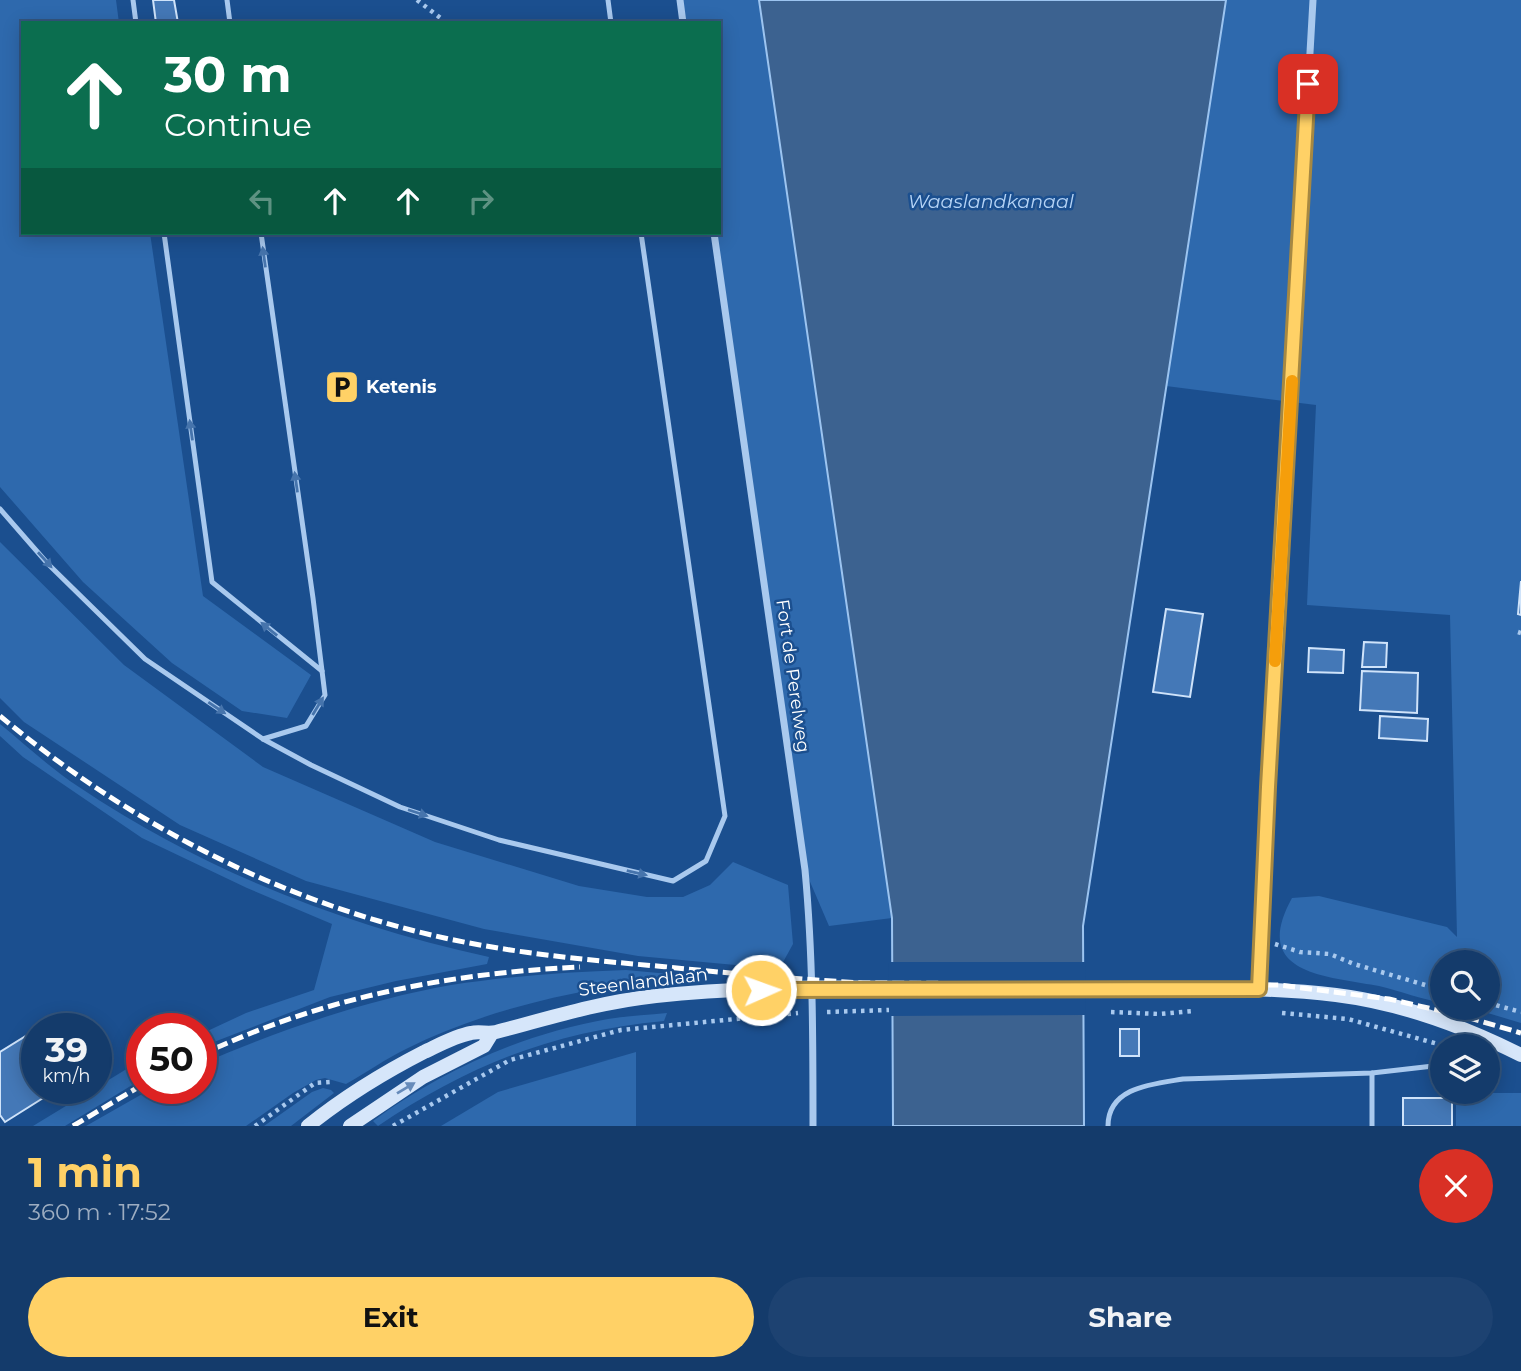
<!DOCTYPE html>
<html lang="en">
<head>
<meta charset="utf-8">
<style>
	:root { --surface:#143b6b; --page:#1d4271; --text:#f1f3f6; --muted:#9dadc1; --line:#33557e; --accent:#ffd166 }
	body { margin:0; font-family:Montserrat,sans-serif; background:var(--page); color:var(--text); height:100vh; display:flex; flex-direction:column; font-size:26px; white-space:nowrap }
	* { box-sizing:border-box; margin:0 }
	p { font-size:23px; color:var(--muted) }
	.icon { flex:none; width:38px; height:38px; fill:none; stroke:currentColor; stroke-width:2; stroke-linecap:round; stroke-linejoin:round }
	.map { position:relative; height:1126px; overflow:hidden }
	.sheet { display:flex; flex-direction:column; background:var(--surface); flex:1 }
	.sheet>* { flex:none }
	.banner { position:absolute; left:21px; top:21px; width:700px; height:214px; border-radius:0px; box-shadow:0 4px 18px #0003,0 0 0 2px var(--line); background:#0b6e4f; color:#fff; overflow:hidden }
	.buttons { position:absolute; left:1430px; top:950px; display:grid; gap:14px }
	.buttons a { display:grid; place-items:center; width:70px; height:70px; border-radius:50%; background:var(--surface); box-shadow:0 4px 18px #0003,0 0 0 2px var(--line); font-size:35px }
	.speed { position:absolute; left:21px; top:1013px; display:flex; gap:14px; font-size:35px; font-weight:700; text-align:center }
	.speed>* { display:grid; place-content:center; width:91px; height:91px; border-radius:50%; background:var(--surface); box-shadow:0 4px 18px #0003,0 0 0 2px var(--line); line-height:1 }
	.speed small { font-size:18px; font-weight:400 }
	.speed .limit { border:10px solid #d22; background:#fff; color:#111 }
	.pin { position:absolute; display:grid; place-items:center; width:60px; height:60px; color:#fff; margin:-30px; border-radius:14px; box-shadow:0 4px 10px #0006 }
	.me { position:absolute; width:77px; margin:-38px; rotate:88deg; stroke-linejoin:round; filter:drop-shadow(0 0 5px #0008) }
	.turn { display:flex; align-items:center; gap:24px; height:147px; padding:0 28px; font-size:32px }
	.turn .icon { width:91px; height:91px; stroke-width:2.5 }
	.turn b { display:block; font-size:49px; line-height:60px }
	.lanes { display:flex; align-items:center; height:66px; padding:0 28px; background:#0003; justify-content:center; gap:35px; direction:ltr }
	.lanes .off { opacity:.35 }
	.round { display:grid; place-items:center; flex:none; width:74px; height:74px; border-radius:37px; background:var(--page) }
	.head { display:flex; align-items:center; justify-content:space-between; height:119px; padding:0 28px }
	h1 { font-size:42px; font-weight:700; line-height:52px; color:var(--accent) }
	.action { display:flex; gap:14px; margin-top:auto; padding:14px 28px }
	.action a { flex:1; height:80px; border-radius:42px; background:var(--accent); color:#111; font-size:28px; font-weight:700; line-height:80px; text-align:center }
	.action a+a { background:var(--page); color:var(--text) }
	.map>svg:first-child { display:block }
</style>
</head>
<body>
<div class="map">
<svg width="1521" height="1126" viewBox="0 0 1521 1126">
	<rect width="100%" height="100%" fill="#1b4f8f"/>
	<!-- green -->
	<g fill="#2e69ad">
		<polygon points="0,0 116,0 119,23 23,23 23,233 150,233 203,596 311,675 287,718 242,711 172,663 83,582 0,487"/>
		<polygon points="680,0 759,0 892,918 829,926 805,870 714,233 719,233 719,23 683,23"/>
		<path d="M1226,0H1521V1023L1471,1008H1488V962H1442V1003C1421,999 1400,991 1379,986C1325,976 1250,974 1292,898L1319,896L1447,927L1457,937L1450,615L1307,605L1316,405L1166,386Z"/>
		<polygon points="0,542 124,665 263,767 435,842 579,886 647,897 683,897 710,885 733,862 788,885 793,944 782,964 757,967 638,956 484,929 306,881 180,825 24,722 0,698"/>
		<path d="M0,724C26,745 51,769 79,787C204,871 343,925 489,957L487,964L396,981L330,997L201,1047V1034L246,1013L314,990L332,924L247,888L142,838L23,757L0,736Z"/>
		<path d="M626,970L691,976C594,986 494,1005 406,1049C385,1059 366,1073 346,1084L325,1078L316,1080L293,1093L246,1126H86L151,1089L201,1088V1064C280,1030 366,1000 451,985C509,976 568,972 626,970Z"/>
		<path d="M667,1013L664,1021C554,1031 469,1065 378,1126L373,1121C443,1070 522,1034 608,1019C627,1016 647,1015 667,1013Z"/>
		<polygon points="636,1052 636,1126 441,1126 498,1092"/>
		<polygon points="142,1062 142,1079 65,1126 33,1126 125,1070"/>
		<polygon points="323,1088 331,1090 334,1093 291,1126 264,1126 312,1092"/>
		<rect x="1456" y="1093" width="65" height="33"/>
	</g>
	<!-- water -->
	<polygon fill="#3c6290" stroke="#9cc4f0" stroke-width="2" points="759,0 1226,0 1083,926 1084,1126 893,1126 892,918"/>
	<!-- pier -->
	<polygon fill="#1b4f8f" points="888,962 1085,962 1086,1015 889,1016"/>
	<!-- building -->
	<g fill="#4478b7" stroke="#cfe3fa" stroke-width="2">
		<polygon points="153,0 174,0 178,23 156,23"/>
		<polygon points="1521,581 1521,615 1518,614"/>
		<polygon points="1166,609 1203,614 1190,697 1153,692"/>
		<polygon points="1364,642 1387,643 1386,667 1362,667"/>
		<polygon points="1309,648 1344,650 1343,673 1308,672"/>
		<polygon points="1362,671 1418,673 1417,713 1360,710"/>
		<polygon points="1380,716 1428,719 1427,741 1379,738"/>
		<polygon points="37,1029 37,1088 59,1088 5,1122 0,1115 0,1052"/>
		<rect x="1120" y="1029" width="19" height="27"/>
		<rect x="1403" y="1098" width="49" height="28"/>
	</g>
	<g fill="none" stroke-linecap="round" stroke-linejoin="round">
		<!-- path -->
		<g stroke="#a9c9ee" stroke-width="4.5" stroke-dasharray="3.5 5" stroke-linecap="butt">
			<polyline points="417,0 447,23"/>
			<polyline points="1518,632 1521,633"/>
			<polyline points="1275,944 1300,952 1330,954 1354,964 1442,990"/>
			<polyline points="1488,1003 1521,1012"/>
			<polyline points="827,1012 889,1010"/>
			<polyline points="1111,1012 1160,1014 1193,1011"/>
			<polyline points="1282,1013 1348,1019 1445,1046"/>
			<polyline points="255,1126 315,1083 330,1082 333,1085"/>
			<polyline points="393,1126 510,1060 621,1030 798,1013"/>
		</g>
		<!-- lane -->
		<g stroke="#a9c9ee" stroke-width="5">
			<polyline points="133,0 136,23"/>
			<polyline points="227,0 230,23"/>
			<polyline points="608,0 611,23"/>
			<polyline points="164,233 212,582 322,671"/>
			<polyline points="261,233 313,598 325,695 306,726 263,739"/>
			<polyline points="0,509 48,564 145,659 263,739 311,765 400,807 499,840 673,881 706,861 725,816 641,233"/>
			<polyline points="1468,1046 1478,1036"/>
			<path d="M1108,1126C1108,1087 1153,1084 1183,1079L1372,1073L1442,1065"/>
			<polyline points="1372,1126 1372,1073"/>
		</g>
		<!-- street -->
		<g stroke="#a9c9ee" stroke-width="7">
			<polyline points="680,0 683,23"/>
			<path d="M714,233L805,870C813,955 813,1040 813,1126"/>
			<polyline points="1259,989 1268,787 1313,0"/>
		</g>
		<!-- secondary -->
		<g stroke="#d6e6fa" stroke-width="14">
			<path d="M308,1126C344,1097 383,1073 424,1052C439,1045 455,1036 471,1033C479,1031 488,1034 496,1032C549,1018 600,1002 656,996C791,982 929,989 1065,990C1156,991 1246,984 1336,995C1401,1003 1463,1026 1521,1055"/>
			<polyline points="350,1126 423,1077 484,1046 492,1033"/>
		</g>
		<!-- rail -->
		<g stroke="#fff" stroke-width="5" stroke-dasharray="12 5" stroke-linecap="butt">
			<path d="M0,716C120,816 260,891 411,930C492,951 574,959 657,966C726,973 794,979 863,983L1279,985L1389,999L1463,1016L1521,1033"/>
			<path d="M201,1055C320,998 449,973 580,967"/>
			<polyline points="73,1126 142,1085"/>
		</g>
	</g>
	<!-- one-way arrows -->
	<defs><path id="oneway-solid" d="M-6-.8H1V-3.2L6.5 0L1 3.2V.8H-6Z" transform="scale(1.75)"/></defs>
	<g fill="#4674ac">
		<use href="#oneway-solid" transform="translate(264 257) rotate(-98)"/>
		<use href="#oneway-solid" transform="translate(191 430) rotate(-98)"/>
		<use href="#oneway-solid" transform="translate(296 482) rotate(-98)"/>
		<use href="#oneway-solid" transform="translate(45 560) rotate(48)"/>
		<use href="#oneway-solid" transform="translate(269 629) rotate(-141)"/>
		<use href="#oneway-solid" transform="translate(318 706) rotate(-59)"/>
		<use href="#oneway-solid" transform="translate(217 708) rotate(34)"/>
		<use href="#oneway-solid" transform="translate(418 813) rotate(18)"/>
		<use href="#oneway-solid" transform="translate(637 873) rotate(13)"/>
	</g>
	<use fill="#668bba" href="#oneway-solid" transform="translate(406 1088) rotate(-31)"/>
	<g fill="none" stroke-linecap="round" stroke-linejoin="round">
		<!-- route casing -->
		<g stroke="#a68842" stroke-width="18">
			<polyline id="route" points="761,990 1259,989 1268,787 1308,84"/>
		</g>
		<!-- route -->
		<use href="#route" stroke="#ffd166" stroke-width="12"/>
		<!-- slow -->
		<polyline stroke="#f59e0b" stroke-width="12" points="1275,661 1292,381"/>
	</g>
	<!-- icons -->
	<defs>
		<g id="parking-square" transform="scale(1.75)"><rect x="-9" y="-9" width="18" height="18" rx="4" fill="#ffd166" stroke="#1b4f8f"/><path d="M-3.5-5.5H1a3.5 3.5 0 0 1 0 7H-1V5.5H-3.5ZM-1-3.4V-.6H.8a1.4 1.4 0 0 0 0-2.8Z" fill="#111"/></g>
	</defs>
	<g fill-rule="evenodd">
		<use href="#parking-square" x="342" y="387"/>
	</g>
	<g text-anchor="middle" stroke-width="5" stroke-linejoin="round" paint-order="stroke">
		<!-- poi labels -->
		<g font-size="18" font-weight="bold" fill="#fff" stroke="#1b4f8f" text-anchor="start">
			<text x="366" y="393">Ketenis</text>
		</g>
		<!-- street labels -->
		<g font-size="18" fill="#fff" stroke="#1b4f8f">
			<text transform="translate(793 676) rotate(82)" y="6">Fort de Perelweg</text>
			<text transform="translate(643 982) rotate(-7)" y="6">Steenlandlaan</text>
		</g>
		<!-- water labels -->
		<g font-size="19" font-style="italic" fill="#b5d3f5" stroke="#1b4f8f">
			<text x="991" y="208">Waaslandkanaal</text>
		</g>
	</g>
</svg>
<div class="buttons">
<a><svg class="icon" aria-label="search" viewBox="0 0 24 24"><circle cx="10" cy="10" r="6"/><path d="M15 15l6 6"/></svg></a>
<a><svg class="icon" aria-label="layers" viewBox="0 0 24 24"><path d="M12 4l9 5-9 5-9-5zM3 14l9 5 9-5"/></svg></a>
</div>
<div class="speed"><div>39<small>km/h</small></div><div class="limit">50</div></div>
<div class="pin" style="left:1308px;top:84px;background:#d93025"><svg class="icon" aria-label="arrive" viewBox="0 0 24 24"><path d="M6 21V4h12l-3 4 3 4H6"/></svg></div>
<svg class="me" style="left:761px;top:990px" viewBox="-20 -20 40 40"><circle r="17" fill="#ffd166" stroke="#fff" stroke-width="3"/><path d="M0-11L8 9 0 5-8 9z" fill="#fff"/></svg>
<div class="banner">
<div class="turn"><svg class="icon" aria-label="ahead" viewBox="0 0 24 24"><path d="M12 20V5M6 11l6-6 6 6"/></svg><div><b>30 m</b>Continue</div></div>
<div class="lanes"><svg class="icon off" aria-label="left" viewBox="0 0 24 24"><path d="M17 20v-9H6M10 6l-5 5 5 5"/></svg><svg class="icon" aria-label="ahead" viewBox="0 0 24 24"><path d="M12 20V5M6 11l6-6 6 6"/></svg><svg class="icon" aria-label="ahead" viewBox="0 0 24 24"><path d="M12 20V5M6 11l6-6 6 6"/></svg><svg class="icon off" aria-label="right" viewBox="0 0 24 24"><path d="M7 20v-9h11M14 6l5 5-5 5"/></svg></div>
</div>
</div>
<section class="sheet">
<div class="head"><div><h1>1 min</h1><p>360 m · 17:52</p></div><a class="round" style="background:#d93025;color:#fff"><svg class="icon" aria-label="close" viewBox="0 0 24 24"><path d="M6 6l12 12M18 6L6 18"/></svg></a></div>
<div class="action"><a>Exit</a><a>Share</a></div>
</section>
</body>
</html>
